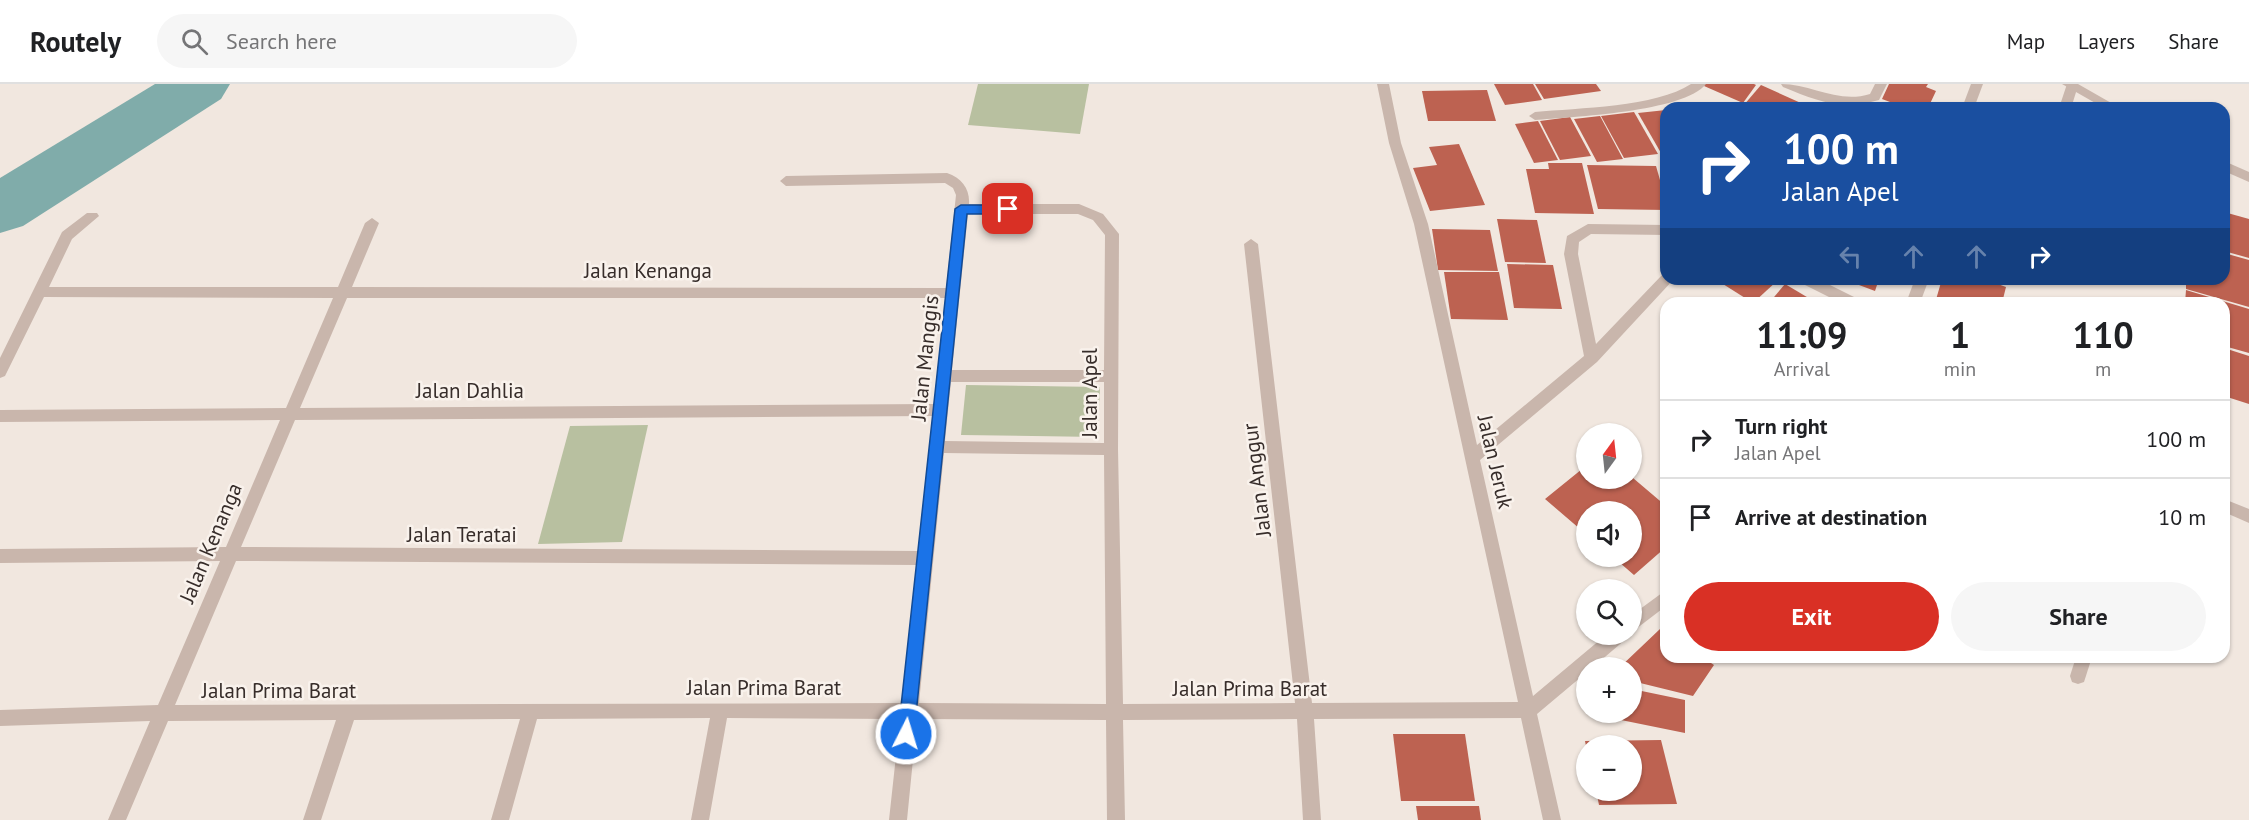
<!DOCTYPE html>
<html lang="en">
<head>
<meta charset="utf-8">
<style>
	:root { --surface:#fff; --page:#f6f6f6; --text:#202124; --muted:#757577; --line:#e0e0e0; --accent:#d93025 }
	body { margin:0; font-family:"PT Sans",sans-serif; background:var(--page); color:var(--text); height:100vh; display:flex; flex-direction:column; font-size:22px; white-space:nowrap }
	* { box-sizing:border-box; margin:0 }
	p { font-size:20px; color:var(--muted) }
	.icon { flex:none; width:33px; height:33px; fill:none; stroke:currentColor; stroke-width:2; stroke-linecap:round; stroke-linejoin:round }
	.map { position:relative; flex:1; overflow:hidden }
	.sheet { position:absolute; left:1660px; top:213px; width:570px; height:366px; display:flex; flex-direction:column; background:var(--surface); border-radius:18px; box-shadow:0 2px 4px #0004 }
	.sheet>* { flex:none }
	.top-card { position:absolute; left:1660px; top:18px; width:570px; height:183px; border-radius:18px; box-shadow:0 2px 4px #0004; background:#1a4fa0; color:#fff; overflow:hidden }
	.needle { width:39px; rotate:15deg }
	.controls { position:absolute; left:1576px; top:339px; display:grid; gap:12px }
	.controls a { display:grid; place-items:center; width:66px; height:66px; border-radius:50%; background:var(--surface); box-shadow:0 2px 4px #0004; font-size:30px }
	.pin { position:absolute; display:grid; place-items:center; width:51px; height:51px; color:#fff; margin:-26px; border-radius:12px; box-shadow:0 3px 9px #0006 }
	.me { position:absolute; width:66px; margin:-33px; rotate:5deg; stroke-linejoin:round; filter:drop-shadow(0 0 4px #0008) }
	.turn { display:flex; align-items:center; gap:21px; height:126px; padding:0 24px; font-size:27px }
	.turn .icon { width:78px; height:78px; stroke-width:2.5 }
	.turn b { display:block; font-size:42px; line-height:51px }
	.lanes { display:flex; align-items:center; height:57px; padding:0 24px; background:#0003; justify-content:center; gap:30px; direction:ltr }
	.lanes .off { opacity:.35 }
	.eta { display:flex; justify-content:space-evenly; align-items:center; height:102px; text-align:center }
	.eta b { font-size:36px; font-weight:600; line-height:42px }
	.button { display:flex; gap:12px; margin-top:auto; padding:12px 24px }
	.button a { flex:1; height:69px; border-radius:36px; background:var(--accent); color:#fff; font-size:24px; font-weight:600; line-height:69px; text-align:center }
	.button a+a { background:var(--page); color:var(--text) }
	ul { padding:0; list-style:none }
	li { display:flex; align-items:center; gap:18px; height:78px; padding:0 24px; border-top:2px solid var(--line) }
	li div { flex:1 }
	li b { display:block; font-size:22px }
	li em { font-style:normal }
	header { display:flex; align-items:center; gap:36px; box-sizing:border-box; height:84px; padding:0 30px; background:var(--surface); border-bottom:2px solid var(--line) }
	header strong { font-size:28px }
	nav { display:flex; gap:33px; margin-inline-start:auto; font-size:21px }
	.search { width:420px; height:54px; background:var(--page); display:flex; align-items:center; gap:15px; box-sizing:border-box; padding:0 21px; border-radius:33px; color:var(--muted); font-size:22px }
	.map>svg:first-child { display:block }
</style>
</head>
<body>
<header>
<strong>Routely</strong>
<div class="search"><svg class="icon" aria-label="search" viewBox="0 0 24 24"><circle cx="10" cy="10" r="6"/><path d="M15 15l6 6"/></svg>Search here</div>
<nav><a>Map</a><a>Layers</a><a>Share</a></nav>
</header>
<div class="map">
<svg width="2249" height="736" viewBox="0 0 2249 736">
	<rect width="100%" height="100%" fill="#f1e7df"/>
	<!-- green -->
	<g fill="#b8c0a0">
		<polygon points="978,0 1089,0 1080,50 968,41"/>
		<polygon points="966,301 1100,303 1098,353 961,351"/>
		<polygon points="648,341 622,458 538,460 570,342"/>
	</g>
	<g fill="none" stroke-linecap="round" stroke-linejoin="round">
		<!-- river -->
		<polygon fill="#80acaa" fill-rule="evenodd" points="155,0 230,0 221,15 23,142 0,149 0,94"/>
	</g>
	<!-- building -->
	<g fill="#bd6251">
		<polygon points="1494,0 1533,0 1542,16 1505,21"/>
		<polygon points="1535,0 1596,0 1601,7 1544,15"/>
		<polygon points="1705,0 1754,0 1756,1 1743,19 1704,2"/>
		<polygon points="1889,0 1928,0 1926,3 1936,7 1928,24 1906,24 1882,15"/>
		<polygon points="1761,1 1812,24 1748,24 1743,22"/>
		<polygon points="1487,6 1496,37 1428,37 1422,7"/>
		<polygon points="1666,26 1666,69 1661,69 1638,29"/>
		<polygon points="1634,28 1658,70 1624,74 1601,32"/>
		<polygon points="1600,32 1623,75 1597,78 1574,35"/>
		<polygon points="1570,33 1591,72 1560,76 1540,37"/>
		<polygon points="1538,37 1558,76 1534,79 1515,40"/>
		<polygon points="1459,60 1485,121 1430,127 1413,84 1437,81 1429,63"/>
		<polygon points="1548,79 1582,79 1594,130 1535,129 1526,85 1549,85"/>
		<polygon points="1587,81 1656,82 1666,117 1666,126 1598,125"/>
		<polygon points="2224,128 2249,135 2249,174 2224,167"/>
		<polygon points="1497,135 1537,136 1546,179 1505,178"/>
		<polygon points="1432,145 1490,146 1498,187 1438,186"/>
		<polygon points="2224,169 2249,176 2249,223 2186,205 2186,195 2224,195"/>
		<polygon points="1507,180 1553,181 1562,225 1514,224"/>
		<polygon points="1444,188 1499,188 1508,236 1451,235"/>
		<polygon points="1715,195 1774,195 1777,197 1753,219"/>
		<polygon points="1843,195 1879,195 1875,207"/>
		<polygon points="1942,195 1984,195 2006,203 2002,219 1935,219"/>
		<polygon points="1785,200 1817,219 1769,219"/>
		<polygon points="2186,206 2249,225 2249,269 2224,262 2224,219 2185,219"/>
		<polygon points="2224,264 2249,272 2249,320 2224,312"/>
		<polygon points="1587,381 1587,394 1633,394 1666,422 1666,463 1634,491 1612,472 1632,472 1632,428 1587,428 1587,451 1545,415"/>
		<polygon points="1660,545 1666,549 1666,573 1702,573 1714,581 1693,612 1632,597 1632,584 1619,584"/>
		<polygon points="1632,605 1685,616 1685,649 1621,636 1621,628 1632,628"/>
		<polygon points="1393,650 1465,650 1475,717 1401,717"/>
		<polygon points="1661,656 1677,720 1599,721 1596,706 1632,706 1632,662 1586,662 1585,657"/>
		<polygon points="1416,722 1479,722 1481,736 1418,736"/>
	</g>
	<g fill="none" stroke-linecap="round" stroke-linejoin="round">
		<!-- service -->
		<polygon fill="#c9b6ac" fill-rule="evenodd" points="2067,0 2078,2 2071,24 2059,24"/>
		<!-- minor -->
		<g fill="#c9b6ac" fill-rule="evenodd">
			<path d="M1377,0H1389L1401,59L1428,140L1477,361L1584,272L1564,170L1567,152L1588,140L1666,141V151L1591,150L1579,158L1578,170L1596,260L1662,191L1666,190V195H1674L1597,278L1480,376L1533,612L1607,550H1628L1626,555L1592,584H1587V588L1537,630L1561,736H1543L1521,634L1314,635L1321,736H1303L1297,635L1123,636L1125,736H1107L1106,636L917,635L907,736H889L900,635L727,634L709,736H691L710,634L537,635L509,736H491L520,635L354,636L321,736H303L336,636L168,637L126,736H108L150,637L0,642V626L158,621L220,477L0,479V465L226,463L280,336L0,338V326L286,324L333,214L44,213L5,292L0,294V274L62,148L87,129H97L99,132L72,155L49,203H338L365,139L372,134L379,139L352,203L946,204L956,111L953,104L945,99L786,102L780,97L786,92L947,89C962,94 970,105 969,120H1079L1103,130L1119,150L1118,365L1123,620L1295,619L1244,160L1251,155L1258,160L1312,619L1518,618L1414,140L1389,59ZM968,130H1078L1093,136L1105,151L1104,286H952ZM347,214H945L934,320L300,324ZM951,298H1104V359L945,357ZM933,332L918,467L241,463L295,336ZM944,369L1104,371L1106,620L919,619ZM236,477L917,481L902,619L175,621Z"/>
			<path d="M1691,0H1706C1684,28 1571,33 1535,36L1529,32L1535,28C1578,24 1656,23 1691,0Z"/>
			<path d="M1781,0C1812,0 1838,20 1870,10L1875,0H1887L1879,16C1842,27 1817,17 1783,3Z"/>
			<polygon points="1971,0 1983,0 1974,24 1962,24"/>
			<polygon points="1799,195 1818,195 1858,215 1860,219 1841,219 1801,199"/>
			<polygon points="1915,195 1929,195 1920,219 1906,219"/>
			<polygon points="2224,415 2249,425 2249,439 2224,428"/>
			<polygon points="1666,506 1666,522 1632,548 1632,531"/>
			<polygon points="2076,573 2092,573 2084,598 2078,600 2072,598 2070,592"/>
		</g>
		<!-- tertiary -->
		<g fill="#c9b6ac" fill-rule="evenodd">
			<polygon points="2062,0 2078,0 2120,24 2104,24"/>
			<polygon points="2224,77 2249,88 2249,98 2224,87"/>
		</g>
	</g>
	<!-- route -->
	<polygon fill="#1a73e8" stroke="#114b97" stroke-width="1.5" points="961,121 1008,121 1014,125 1008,130 967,130 914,650 911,656 906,658 900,656 898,650 955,125"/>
	<g text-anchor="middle" stroke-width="5" stroke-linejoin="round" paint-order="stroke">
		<!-- street labels -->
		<g font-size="21" fill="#372d2a" stroke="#f9f2ec">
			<text x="648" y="194">Jalan Kenanga</text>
			<text transform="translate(925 274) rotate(-84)" y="7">Jalan Manggis</text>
			<text x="470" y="314">Jalan Dahlia</text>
			<text transform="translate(1090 309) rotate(-90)" y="7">Jalan Apel</text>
			<text transform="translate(1495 378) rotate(77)" y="7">Jalan Jeruk</text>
			<text transform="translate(1257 396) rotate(-97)" y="7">Jalan Anggur</text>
			<text x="462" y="458">Jalan Teratai</text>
			<text transform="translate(211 459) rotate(-67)" y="7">Jalan Kenanga</text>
			<text x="764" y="611">Jalan Prima Barat</text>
			<text x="1250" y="612">Jalan Prima Barat</text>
			<text x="279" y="614">Jalan Prima Barat</text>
		</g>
	</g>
</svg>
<div class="controls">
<a><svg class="needle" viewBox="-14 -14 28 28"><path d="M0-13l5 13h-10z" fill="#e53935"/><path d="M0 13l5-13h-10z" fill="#757577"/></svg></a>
<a><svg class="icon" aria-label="sound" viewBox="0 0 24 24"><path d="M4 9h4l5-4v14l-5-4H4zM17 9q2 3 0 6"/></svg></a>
<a><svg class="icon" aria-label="search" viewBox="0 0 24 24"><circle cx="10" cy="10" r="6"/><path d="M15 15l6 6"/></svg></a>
<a>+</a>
<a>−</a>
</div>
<div class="pin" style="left:1008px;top:125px;background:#d93025"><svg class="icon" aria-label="arrive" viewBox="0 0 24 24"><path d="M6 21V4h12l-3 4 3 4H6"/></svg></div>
<svg class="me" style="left:906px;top:650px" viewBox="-20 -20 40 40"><circle r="17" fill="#1a73e8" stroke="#fff" stroke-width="3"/><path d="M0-11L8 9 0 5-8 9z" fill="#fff"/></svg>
<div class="top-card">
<div class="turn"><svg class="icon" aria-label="right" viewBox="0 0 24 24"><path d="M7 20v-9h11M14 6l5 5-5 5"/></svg><div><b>100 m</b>Jalan Apel</div></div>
<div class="lanes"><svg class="icon off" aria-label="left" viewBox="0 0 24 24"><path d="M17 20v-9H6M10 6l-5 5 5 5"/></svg><svg class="icon off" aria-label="ahead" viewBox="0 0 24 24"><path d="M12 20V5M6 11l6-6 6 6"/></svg><svg class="icon off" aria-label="ahead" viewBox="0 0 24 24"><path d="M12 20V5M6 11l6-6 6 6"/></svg><svg class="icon" aria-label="right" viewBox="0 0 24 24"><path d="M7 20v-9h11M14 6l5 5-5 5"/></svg></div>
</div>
<section class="sheet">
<div class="eta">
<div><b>11:09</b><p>Arrival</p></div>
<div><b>1</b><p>min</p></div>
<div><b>110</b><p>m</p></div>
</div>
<ul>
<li><svg class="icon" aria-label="right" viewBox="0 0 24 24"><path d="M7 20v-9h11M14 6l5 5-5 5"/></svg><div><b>Turn right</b><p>Jalan Apel</p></div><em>100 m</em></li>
<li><svg class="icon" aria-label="arrive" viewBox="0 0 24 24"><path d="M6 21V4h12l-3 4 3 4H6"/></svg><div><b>Arrive at destination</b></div><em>10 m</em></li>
</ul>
<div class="button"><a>Exit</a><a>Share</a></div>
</section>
</div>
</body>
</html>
